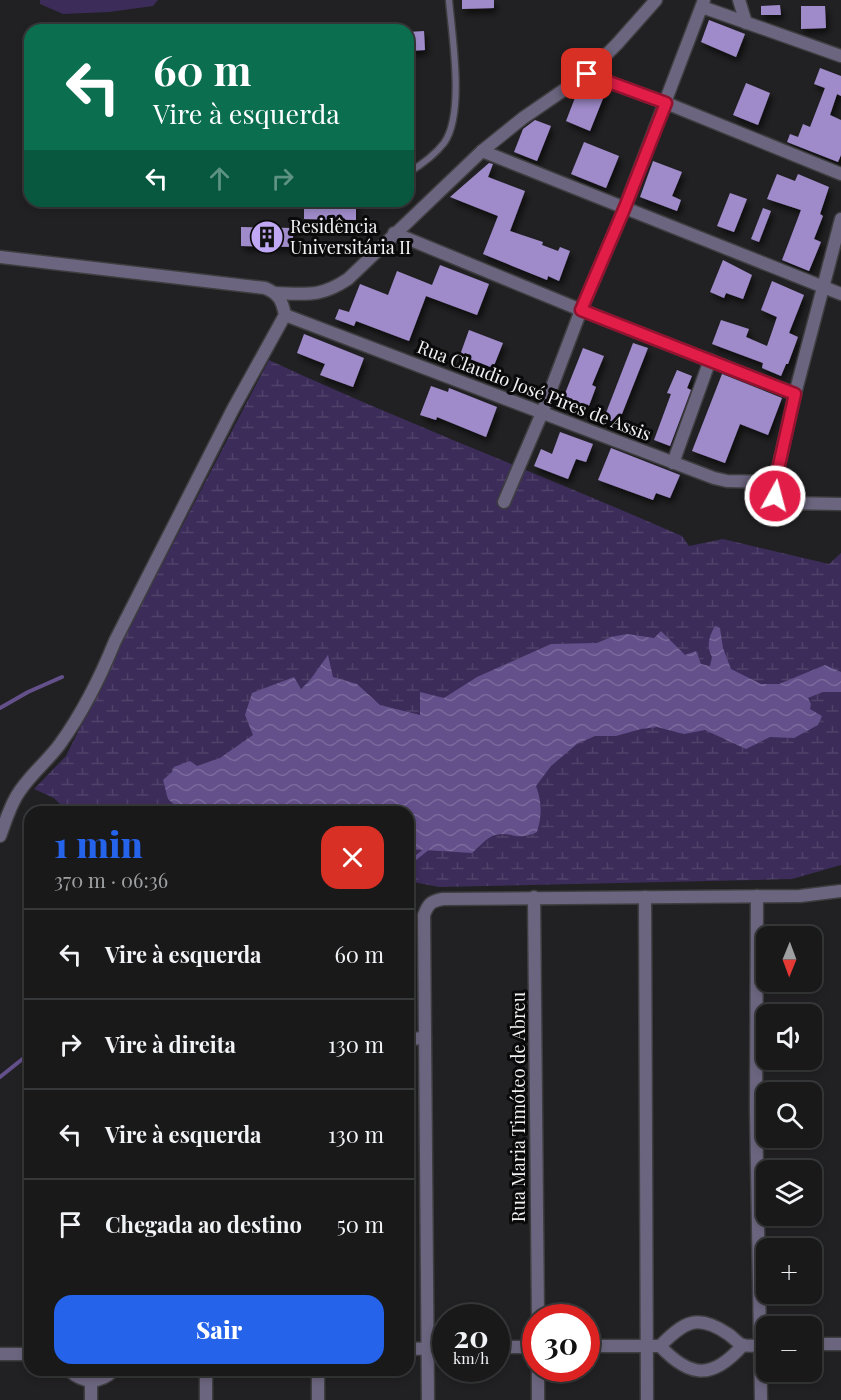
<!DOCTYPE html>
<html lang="pt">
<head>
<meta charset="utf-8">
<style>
	:root { --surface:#19191a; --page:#262627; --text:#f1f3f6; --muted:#9fa0a2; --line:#373839; --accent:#2563eb }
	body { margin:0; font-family:"Playfair Display",serif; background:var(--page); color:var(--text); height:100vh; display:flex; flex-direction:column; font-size:22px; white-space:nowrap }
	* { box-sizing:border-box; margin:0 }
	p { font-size:20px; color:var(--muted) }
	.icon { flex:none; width:33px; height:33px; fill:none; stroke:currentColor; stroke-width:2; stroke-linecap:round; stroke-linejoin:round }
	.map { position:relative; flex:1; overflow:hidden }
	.panel { position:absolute; left:24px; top:806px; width:390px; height:570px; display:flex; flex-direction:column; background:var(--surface); border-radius:18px; box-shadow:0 3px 9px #0003,0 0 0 2px var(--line) }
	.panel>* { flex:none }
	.banner { position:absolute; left:24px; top:24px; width:390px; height:183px; border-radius:18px; box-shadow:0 3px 9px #0003,0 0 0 2px var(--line); background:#0b6e4f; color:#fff; overflow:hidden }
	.needle { width:39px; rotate:181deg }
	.buttons { position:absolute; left:756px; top:926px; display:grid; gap:12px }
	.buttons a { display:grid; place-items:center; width:66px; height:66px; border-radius:12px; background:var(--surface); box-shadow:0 3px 9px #0003,0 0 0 2px var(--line); font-size:30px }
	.speed { position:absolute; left:432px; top:1304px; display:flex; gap:12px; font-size:30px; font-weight:700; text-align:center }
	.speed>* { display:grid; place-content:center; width:78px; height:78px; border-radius:50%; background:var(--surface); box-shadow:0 3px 9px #0003,0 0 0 2px var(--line); line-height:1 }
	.speed small { font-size:15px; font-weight:400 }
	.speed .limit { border:9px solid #d22; background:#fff; color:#111 }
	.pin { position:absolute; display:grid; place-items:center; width:51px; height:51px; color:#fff; margin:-26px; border-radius:12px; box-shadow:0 3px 9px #0006 }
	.me { position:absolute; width:66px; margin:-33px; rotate:7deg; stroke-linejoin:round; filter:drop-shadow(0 0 4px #0008) }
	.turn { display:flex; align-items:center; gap:21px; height:126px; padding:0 30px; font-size:27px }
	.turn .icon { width:78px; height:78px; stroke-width:2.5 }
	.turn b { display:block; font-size:42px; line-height:51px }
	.lanes { display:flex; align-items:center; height:57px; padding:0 30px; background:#0003; justify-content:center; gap:30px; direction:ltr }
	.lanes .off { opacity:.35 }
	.round { display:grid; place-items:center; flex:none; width:63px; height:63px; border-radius:18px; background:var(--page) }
	.headline { display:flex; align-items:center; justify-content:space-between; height:102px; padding:0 30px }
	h1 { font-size:36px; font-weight:800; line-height:45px; color:var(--accent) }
	.primary-button { display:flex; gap:12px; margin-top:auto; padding:12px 30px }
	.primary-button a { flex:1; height:69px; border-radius:18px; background:var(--accent); color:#fff; font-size:24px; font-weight:800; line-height:69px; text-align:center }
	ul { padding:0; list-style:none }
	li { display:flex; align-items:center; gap:18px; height:90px; padding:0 30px; border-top:2px solid var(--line) }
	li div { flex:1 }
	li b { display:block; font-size:22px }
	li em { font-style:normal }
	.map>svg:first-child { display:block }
</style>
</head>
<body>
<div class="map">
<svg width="841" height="1400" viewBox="0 0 841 1400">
	<defs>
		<pattern id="wetland-marsh" width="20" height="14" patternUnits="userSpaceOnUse" patternTransform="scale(1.5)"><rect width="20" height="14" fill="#3c2c59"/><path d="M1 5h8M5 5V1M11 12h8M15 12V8" fill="none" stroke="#4f4169"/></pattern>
		<pattern id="water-waves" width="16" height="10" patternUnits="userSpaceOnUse" patternTransform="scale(1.5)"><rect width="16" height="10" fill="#64508b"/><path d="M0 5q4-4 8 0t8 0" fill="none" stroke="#7b6a9c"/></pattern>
		<filter id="shadow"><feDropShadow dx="3" dy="5" stdDeviation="3" flood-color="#0009"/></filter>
	</defs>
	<rect width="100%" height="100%" fill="#212123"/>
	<!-- green -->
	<polygon fill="#3c2c59" points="40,0 158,0 153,6 109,12 63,14 40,4"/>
	<!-- wetland -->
	<path fill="url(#wetland-marsh)" d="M269,360C405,423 545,476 682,536L689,546L723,539L829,564L841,553V865L792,879L439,887L408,881V812L64,811L65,809L54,798L34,789L66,756L134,618Z"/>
	<!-- water -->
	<path fill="url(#water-waves)" d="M715,626L720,628L723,648L731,669L761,684H779L825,665L841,672V692H823L808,698L811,704L810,709L822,716L818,725L794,738L770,737L746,749L705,730L684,734L657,727L641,729L616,736H595L577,744L551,766L536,786C542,802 542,816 537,832C516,842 514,831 495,835C487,837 478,848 472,853L408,849V812H226L224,808L216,812L180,810L168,799L163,780L172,772L174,767L190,761L197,766L220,758L253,735L245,715L252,693L294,677L301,689L310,680L328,655L333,677L357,684L380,705L420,715V692L444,698L477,677L551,644L597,643L611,637L627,634L654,638L661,631L685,655L696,651L701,664L710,666L712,657C706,646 709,636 715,626Z"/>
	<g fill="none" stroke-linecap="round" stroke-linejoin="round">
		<!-- stream -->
		<g stroke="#64508b" stroke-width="4">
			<polyline points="0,708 28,692 62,677"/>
			<polyline points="408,864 428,848"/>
			<polyline points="0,1077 30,1053"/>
		</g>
	</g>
	<!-- building -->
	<g fill="#9f8bca" filter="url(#shadow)">
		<polygon points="462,0 494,0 494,8 462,9"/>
		<polygon points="780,5 781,15 761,15 761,6"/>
		<polygon points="801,6 825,6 826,28 801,29"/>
		<polygon points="709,20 745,34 736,57 701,42"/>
		<polygon points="424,31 425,50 408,51 408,32"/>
		<polygon points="820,68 841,76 841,96 837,94 830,115 841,120 841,155 838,162 787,142 790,134 798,137 803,124 810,127 825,88 814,84"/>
		<polygon points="746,83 770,93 758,125 733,115"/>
		<polygon points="587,84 606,91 590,131 566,121 578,90"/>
		<polygon points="535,120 551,126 537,161 514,152 523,129"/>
		<polygon points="584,142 619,156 606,188 571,174"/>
		<polygon points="653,161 682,172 672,196 681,200 677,211 640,197"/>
		<polygon points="489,163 493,164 488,177 525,191 510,231 543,242 542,245 558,251 560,247 570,251 559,281 548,276 547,280 483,254 498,216 450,197"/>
		<polygon points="777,174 795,181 798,174 829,187 820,214 823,216 814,239 821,242 809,271 782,260 801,210 767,199"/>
		<polygon points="730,193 747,199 734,232 717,226"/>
		<polygon points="304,201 356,201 356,220 304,219"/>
		<polygon points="763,208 771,211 759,242 751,239"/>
		<polygon points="241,227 293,228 293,247 241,246"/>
		<polygon points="723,260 752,275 743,299 726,293 724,298 710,292"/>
		<polygon points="440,265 489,284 477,315 426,296 409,341 356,321 354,326 335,319 339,309 349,312 360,284 388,295 397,271 432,285"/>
		<polygon points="772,281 804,295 789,333 798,337 788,364 786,364 781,376 762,368 763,363 712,344 721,320 749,329 746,337 767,346 777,317 761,310"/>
		<polygon points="469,330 503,343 493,368 460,355"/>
		<polygon points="304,334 364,358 353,387 320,375 325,364 297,353"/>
		<polygon points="633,343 648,348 618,424 604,418"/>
		<polygon points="583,348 604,356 592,385 596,387 587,411 562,401"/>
		<polygon points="677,370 692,376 687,388 691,390 670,446 654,440 671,394 667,393"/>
		<polygon points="722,374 782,398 768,435 740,424 725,463 692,451"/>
		<polygon points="431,386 448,392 449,388 497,407 486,437 437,417 436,420 420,415"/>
		<polygon points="560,432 593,444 586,462 576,459 568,479 534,466 541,449 552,454"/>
		<polygon points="611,448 680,475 670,498 656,493 653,500 598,480"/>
	</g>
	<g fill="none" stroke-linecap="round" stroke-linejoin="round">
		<!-- service casing -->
		<g stroke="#3e3e40" stroke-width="9">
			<path id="service" d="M408,173C421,165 434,156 444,143C465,114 452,36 449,0"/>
		</g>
		<!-- minor casing -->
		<g stroke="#3e3e40" stroke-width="15">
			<g id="minor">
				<polyline points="739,0 746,23"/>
				<polyline points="702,7 841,56"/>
				<polyline points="587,74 666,103 841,174"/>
				<polyline points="482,151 841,294"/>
				<path d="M841,219L795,394L775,482C775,493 774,500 785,503L841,504"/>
				<polyline points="394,233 581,310 795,394"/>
				<path d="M0,257L265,288C279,294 282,300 285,315L233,409L115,641C100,678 83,712 60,744C47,762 27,777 16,797C9,809 5,823 0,836"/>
				<path d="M276,293C308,294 321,297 348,279L482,151L523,118L587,74L617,44L656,0"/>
				<polyline points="285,315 714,478 727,481 775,482"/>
				<polyline points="673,463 710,360"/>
				<polyline points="504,502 542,413 581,310 625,207 704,0"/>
				<polyline points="757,896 756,1110 761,1400"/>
				<polyline points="534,897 538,1317"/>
				<polyline points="645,897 647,1400"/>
				<polyline points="408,1039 425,1038"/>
				<polyline points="812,1344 841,1344"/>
				<path d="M586,1346H660C684,1322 697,1313 728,1334C733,1337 738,1344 743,1345C749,1347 760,1345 766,1345"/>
				<path d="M660,1346C691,1379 713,1379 743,1345"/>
				<polyline points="496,1347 536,1347"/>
				<polyline points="408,1349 446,1348"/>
				<polyline points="0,1354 30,1354"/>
				<polyline points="538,1368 538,1400"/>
				<path d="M69,1370C83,1384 100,1384 114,1370"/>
				<polyline points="206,1370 206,1400"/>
				<polyline points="318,1370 318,1400"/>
				<polyline points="91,1381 91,1400"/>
				<path d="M428,1400L424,915C428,904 431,901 443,899L800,896L841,891"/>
			</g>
		</g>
		<!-- service -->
		<use href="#service" stroke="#6c657f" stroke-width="6"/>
		<!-- minor -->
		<use href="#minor" stroke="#6c657f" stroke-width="12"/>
	</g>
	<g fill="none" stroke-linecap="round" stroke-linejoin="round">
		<!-- route casing -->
		<g stroke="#92132f" stroke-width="15">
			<polyline id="route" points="587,74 666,103 625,207 581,310 795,394 775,483 775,496"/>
		</g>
		<!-- route -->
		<use href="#route" stroke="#e11d48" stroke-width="10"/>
	</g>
	<!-- icons -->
	<defs>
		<g id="building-disc" transform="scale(1.725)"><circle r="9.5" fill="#c0a8f4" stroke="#0b0a0b"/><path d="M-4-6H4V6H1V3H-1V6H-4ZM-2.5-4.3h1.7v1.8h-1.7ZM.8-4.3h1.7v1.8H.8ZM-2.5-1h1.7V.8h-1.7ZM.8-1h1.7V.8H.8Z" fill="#111"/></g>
	</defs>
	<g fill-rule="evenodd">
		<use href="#building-disc" x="267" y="237"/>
	</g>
	<g text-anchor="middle" stroke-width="6" stroke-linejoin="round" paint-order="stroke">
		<!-- poi labels -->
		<g font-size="18" fill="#f2f1f3" stroke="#0b0a0b" text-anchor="start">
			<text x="290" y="233">Residência<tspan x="290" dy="21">Universitária II</tspan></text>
		</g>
		<!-- street labels -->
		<g font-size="18" fill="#f2f1f3" stroke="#0b0a0b">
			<text transform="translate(534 391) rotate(21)" y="6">Rua Claudio José Pires de Assis</text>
			<text transform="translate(519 1107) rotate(-90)" y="6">Rua Maria Timóteo de Abreu</text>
		</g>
	</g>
</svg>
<div class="buttons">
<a><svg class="needle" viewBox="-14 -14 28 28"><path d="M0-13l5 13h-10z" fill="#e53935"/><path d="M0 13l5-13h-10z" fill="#9fa0a2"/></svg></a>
<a><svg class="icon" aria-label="sound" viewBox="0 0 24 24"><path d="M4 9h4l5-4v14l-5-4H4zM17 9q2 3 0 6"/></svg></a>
<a><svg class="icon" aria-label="search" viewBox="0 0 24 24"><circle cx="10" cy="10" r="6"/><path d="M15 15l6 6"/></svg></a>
<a><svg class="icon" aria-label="layers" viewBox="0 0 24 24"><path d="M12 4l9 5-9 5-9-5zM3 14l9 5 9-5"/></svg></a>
<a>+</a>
<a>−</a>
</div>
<div class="speed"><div>20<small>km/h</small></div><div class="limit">30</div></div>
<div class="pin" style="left:587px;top:74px;background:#d93025"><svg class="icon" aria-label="arrive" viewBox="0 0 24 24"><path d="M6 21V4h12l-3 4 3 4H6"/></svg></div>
<svg class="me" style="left:775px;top:496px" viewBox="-20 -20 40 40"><circle r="17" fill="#e11d48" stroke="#fff" stroke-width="3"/><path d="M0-11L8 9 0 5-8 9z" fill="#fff"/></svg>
<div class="banner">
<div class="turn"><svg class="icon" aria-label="left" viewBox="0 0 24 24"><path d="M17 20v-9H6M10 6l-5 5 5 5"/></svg><div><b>60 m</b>Vire à esquerda</div></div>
<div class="lanes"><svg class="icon" aria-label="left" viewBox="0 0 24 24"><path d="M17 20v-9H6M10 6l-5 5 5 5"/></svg><svg class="icon off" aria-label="ahead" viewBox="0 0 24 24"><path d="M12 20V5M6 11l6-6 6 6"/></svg><svg class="icon off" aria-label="right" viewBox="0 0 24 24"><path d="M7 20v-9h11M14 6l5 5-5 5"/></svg></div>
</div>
<section class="panel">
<div class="headline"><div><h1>1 min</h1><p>370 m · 06:36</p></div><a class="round" style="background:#d93025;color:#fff"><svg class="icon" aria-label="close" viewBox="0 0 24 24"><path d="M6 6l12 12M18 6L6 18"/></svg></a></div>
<ul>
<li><svg class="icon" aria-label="left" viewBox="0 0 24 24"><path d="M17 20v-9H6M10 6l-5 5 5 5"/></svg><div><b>Vire à esquerda</b></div><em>60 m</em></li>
<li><svg class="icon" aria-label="right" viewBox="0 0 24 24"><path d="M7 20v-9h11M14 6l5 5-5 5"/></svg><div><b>Vire à direita</b></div><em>130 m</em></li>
<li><svg class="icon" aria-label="left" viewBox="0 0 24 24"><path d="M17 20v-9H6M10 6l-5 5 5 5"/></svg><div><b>Vire à esquerda</b></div><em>130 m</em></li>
<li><svg class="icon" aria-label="arrive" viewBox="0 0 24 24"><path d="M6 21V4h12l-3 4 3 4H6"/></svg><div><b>Chegada ao destino</b></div><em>50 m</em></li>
</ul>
<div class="primary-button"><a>Sair</a></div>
</section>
</div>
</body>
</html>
